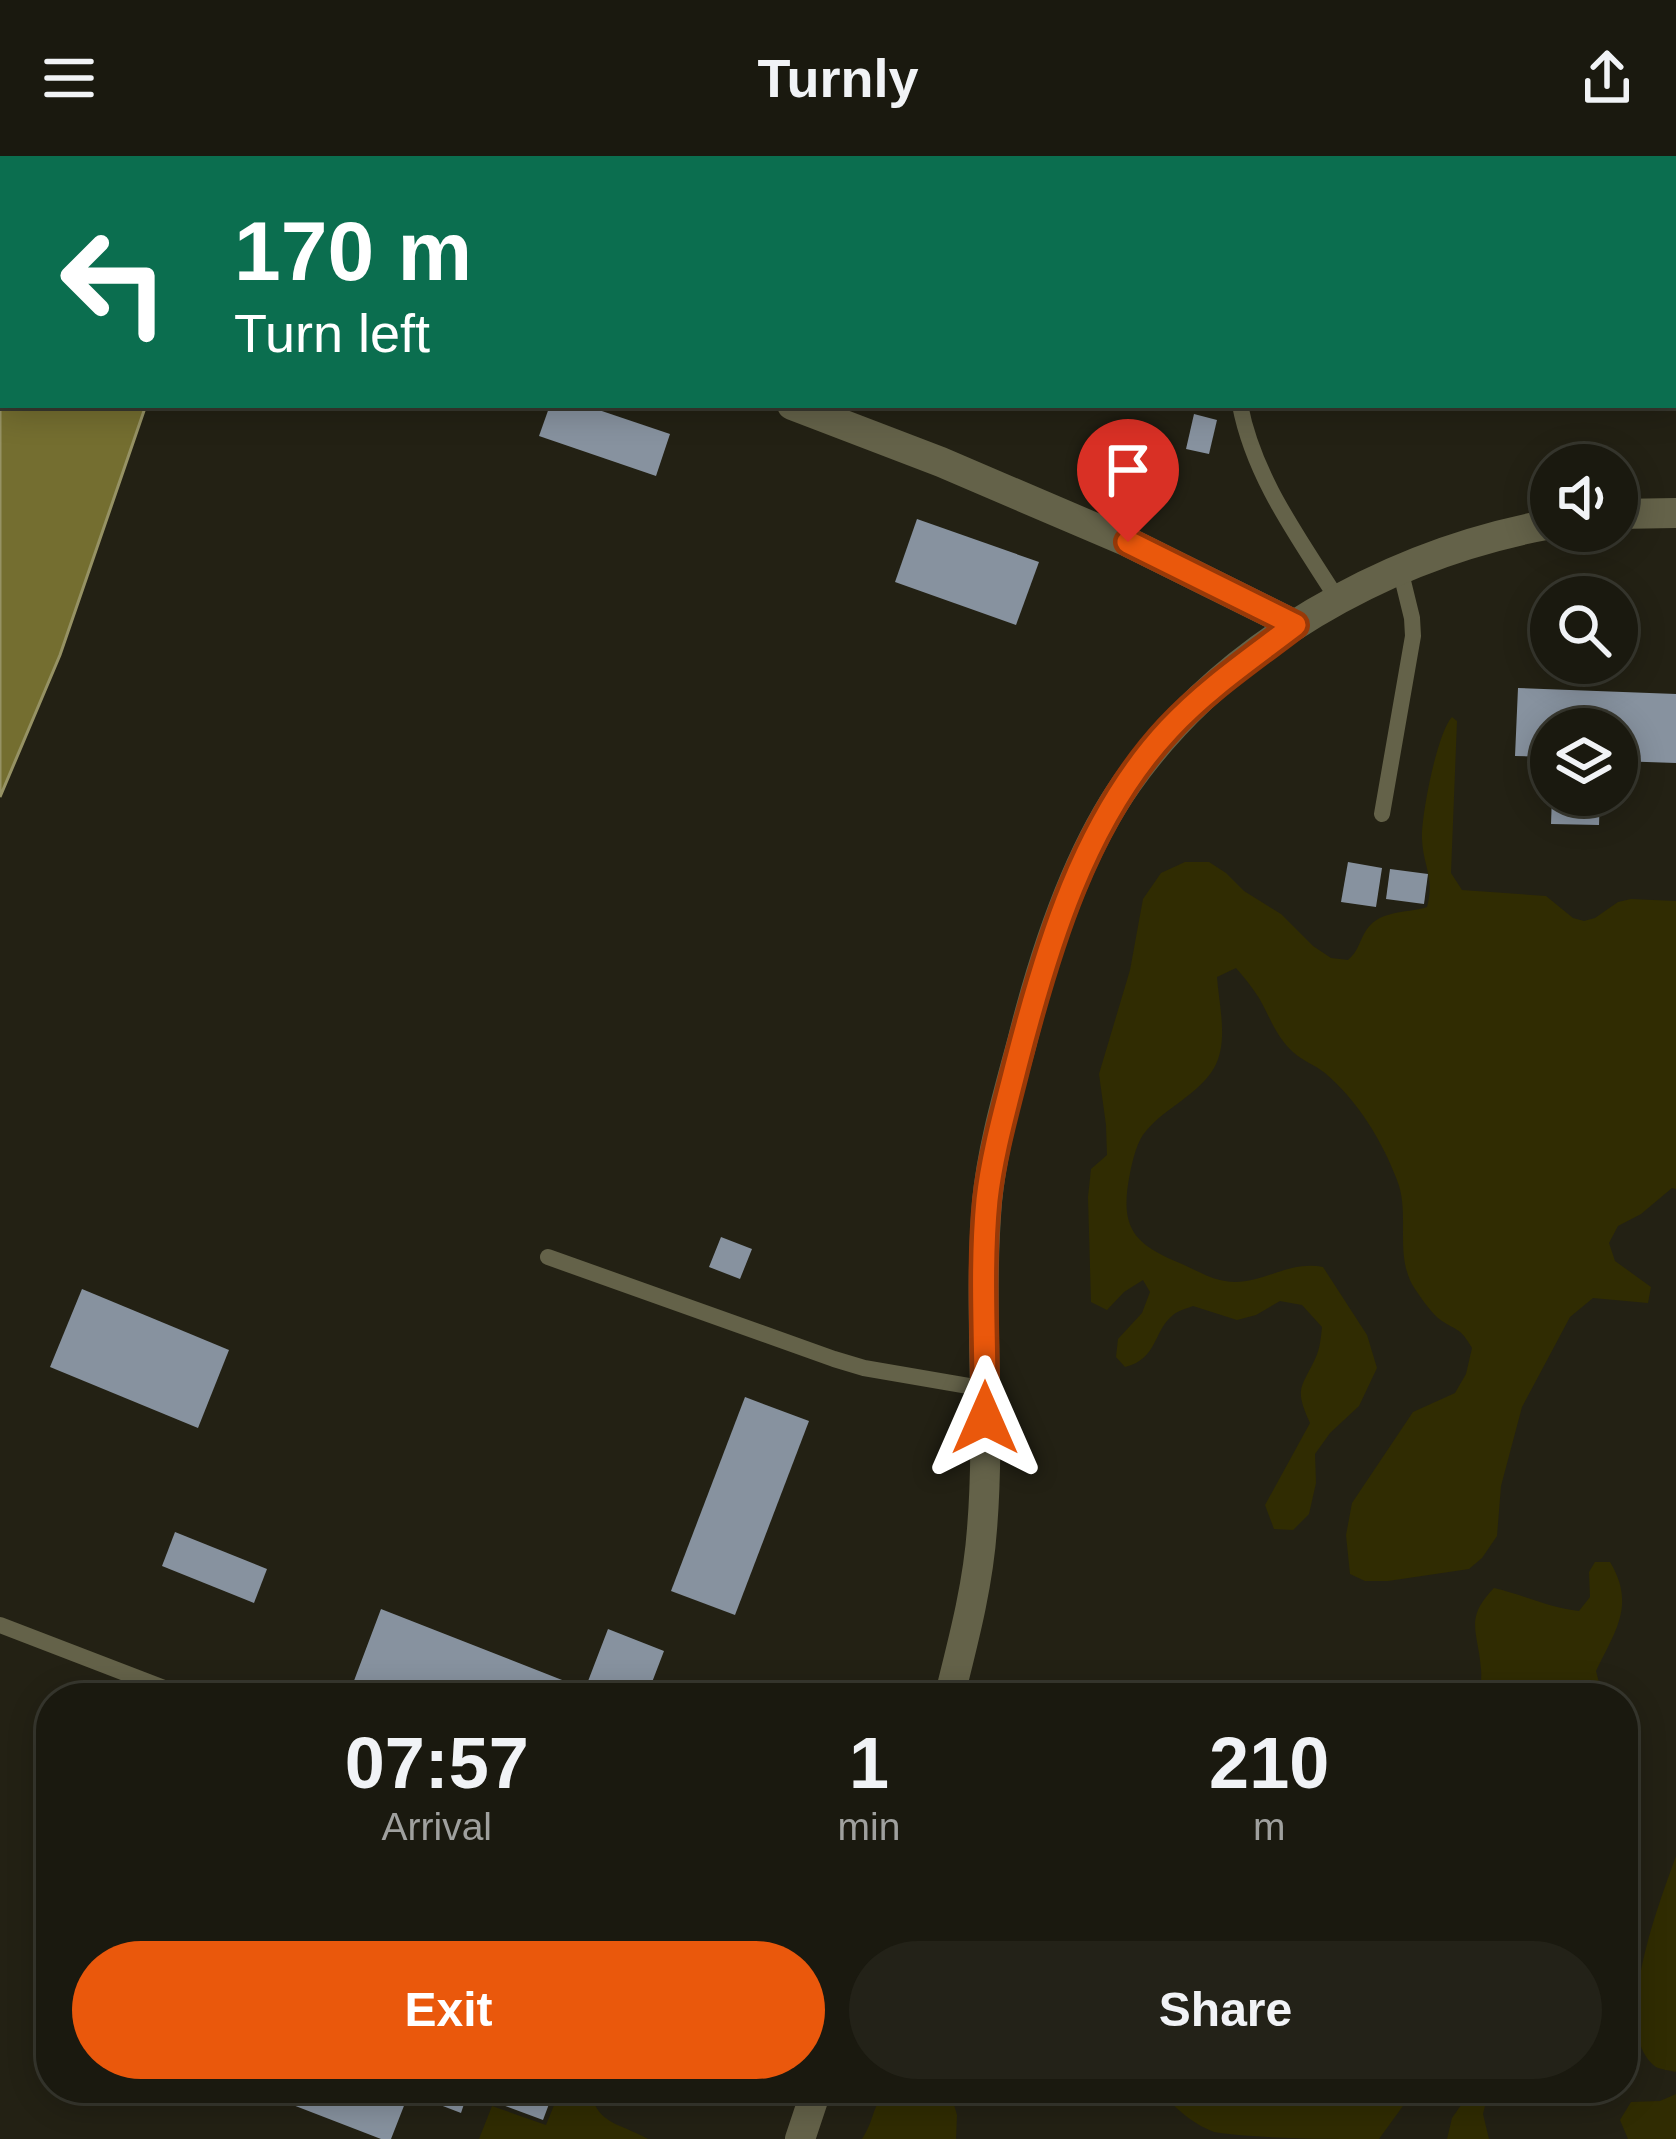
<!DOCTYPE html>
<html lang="en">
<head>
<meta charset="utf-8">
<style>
	:root { --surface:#1a190f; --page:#232218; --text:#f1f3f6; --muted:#9fa09e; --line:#38382f; --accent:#ea580c }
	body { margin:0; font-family:Helvetica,sans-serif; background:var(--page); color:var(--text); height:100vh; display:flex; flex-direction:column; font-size:45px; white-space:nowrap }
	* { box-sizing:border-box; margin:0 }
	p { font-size:39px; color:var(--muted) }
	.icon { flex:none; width:66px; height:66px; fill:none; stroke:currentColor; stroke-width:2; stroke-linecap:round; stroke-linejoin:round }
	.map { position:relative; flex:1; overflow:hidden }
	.drawer { position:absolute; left:36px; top:1527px; width:1602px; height:420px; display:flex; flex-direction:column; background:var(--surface); border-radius:48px; box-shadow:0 6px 30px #0003,0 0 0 3px var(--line) }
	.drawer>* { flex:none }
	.banner { position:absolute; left:0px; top:0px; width:1677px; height:252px; box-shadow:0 6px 30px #0003,0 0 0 3px var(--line); background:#0b6e4f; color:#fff; overflow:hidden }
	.tools { position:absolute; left:1530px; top:288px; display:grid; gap:24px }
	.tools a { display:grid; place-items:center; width:108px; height:108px; border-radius:50%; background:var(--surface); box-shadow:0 6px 30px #0003,0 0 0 3px var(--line); font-size:60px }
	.pin { position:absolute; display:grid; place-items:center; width:102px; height:102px; color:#fff; margin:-123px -51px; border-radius:50% 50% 50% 0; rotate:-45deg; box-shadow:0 0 12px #0007 }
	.pin .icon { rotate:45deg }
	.me { position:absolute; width:132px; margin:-66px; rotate:0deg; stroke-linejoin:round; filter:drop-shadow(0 0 9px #0008) }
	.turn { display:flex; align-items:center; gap:42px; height:252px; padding:0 36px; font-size:54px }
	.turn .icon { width:156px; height:156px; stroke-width:2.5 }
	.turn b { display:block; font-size:84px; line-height:102px }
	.eta { display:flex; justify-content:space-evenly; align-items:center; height:204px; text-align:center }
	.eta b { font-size:72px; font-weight:700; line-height:84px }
	.primary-button { display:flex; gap:24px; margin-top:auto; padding:24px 36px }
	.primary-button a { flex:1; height:138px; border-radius:72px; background:var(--accent); color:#fff; font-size:48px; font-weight:700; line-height:138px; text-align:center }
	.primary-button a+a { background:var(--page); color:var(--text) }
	header { display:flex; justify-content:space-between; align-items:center; height:156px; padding:0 36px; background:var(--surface); font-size:54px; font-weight:700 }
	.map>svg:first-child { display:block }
</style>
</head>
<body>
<header><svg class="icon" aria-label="menu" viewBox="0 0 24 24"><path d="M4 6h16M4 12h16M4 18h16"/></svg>Turnly<svg class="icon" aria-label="share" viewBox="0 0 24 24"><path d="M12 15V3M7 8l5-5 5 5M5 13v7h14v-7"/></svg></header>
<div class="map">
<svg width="1676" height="1983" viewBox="0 0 1676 1983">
	<rect width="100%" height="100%" fill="#232114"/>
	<!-- green -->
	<g fill="#302c02">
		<path d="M1452,561L1457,565L1451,717L1462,734L1546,740L1573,762L1584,765L1595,762L1618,746L1631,743L1676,745V1033L1672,1032L1641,1058L1618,1070L1609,1087L1615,1105L1651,1131L1648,1147L1593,1142L1570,1161L1522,1251L1501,1330L1497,1380L1482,1402L1469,1413L1388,1425H1365L1350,1418L1346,1379L1352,1347L1413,1256L1455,1237L1466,1218L1472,1192C1459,1169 1456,1176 1438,1162C1430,1155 1421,1142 1415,1133C1393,1100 1411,1059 1397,1024C1382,984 1357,944 1325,917C1315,909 1303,905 1293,896C1276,881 1270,861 1259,842C1252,831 1244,821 1236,812L1217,821C1219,850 1229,886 1214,912C1198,939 1166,951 1146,975C1137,985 1133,1003 1130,1017C1119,1072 1133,1088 1182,1108C1196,1114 1210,1123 1225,1125C1259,1131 1287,1104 1323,1111L1367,1179L1377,1212L1359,1250L1330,1277L1315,1298L1316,1327L1309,1358L1293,1374L1274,1373L1265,1349L1310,1267C1294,1232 1301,1233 1316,1201C1320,1192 1321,1181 1322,1171L1302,1149L1280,1145L1256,1159L1237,1164L1193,1150C1186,1153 1179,1154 1173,1159C1153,1175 1158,1203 1125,1211L1116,1201L1118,1183L1142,1157L1150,1136L1143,1124L1124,1136L1107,1154L1091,1146L1088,1041L1091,1013L1107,999L1106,969L1099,918L1130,814L1143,743L1161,717L1185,706H1209L1226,717L1244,735L1281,758L1313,790L1331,802L1348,804C1358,795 1358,789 1364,778C1377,753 1405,758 1427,751C1435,722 1423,710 1422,683C1421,660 1437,577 1452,561Z"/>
		<path d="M1595,1406H1610C1636,1449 1615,1475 1596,1515L1603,1542H1480C1480,1532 1482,1522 1481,1513C1478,1475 1464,1463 1494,1432C1524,1439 1550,1452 1579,1455L1590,1441L1589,1416Z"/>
		<path d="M1676,1700V1915L1675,1916C1669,1914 1662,1914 1656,1911C1608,1877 1660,1745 1676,1700Z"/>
		<path d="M561,1932H590C596,1969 618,1966 648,1983H479L492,1950L546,1969Z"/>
		<path d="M890,1932H949L957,1959L956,1983H862C876,1962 870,1951 890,1932Z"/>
		<path d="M1165,1932H1416L1379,1983C1331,1983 1258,1983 1214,1976C1195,1969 1180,1956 1166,1942Z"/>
		<polygon points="1463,1932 1530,1932 1526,1935 1489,1933 1483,1958 1489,1983 1447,1983 1452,1962 1466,1942"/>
		<polygon points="1676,1938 1676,1983 1628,1983 1620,1964 1631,1946 1660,1945"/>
	</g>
	<!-- water -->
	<polygon fill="#746e30" stroke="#969264" stroke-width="3" points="0,0 249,0 248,3 3,3 3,249 146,249 60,499 0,641"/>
	<!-- building -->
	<g fill="#87929f">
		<polygon points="550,249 584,249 670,278 656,320 539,280"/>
		<polygon points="1194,258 1217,264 1209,298 1186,293"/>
		<polygon points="917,363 1039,406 1016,469 895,426"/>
		<polygon points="1518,532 1676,538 1676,607 1617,605 1617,573 1551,573 1551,601 1515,600"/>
		<polygon points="1552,639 1600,639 1599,669 1551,668"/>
		<polygon points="1348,706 1382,712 1376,751 1341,746"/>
		<polygon points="1390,713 1428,718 1424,748 1386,743"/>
		<polygon points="721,1081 752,1093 740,1123 709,1111"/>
		<polygon points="82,1133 229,1194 198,1272 50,1211"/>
		<polygon points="745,1241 809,1265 735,1459 671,1435"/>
		<polygon points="175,1376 267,1413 254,1447 162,1410"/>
		<polygon points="381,1453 585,1533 608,1473 664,1495 646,1542 382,1542 352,1530"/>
		<polygon points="249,1932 555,1932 543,1964 468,1936 461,1957 409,1937 391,1983 381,1983"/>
	</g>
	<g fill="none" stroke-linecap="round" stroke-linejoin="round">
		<!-- service -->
		<g stroke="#646249" stroke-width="16">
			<polyline points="1664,0 1667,3"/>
			<polyline points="1221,3 1221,0"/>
			<polyline points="1674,212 1676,212"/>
			<path d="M1240,249C1254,322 1299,382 1338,444"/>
			<polyline points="1382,658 1413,480 1412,462 1400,413"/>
			<polyline points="548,1101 834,1203 864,1212 986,1233"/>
			<polyline points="0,1469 190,1542"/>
		</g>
		<!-- minor -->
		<g stroke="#646249" stroke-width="30">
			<polyline points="0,20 3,21"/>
			<polyline points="792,249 941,306 1128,386 1295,469"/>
			<polyline points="1617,358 1676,357"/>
			<path d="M949,1542C963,1486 978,1430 982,1373C991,1264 978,1155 987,1046C992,992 1008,938 1022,886C1043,802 1077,698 1127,627C1225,489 1387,398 1551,368"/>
			<polyline points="800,1983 817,1932"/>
		</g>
	</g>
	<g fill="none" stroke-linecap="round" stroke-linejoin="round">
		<!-- route casing -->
		<g stroke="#983908" stroke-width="30">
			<path id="route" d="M985,1262C986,1190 980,1116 987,1044C992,999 1005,954 1016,910C1046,793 1084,664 1169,573C1206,533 1252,502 1295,469L1128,386"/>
		</g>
		<!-- route -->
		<use href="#route" stroke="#ea580c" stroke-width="21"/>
	</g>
</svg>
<div class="tools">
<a><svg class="icon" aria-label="sound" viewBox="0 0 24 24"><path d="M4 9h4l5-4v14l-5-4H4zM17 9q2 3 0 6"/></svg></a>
<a><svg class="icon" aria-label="search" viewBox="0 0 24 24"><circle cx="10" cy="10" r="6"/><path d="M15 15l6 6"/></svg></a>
<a><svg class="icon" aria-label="layers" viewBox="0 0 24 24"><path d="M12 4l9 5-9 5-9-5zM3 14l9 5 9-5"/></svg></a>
</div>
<div class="pin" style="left:1128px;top:386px;background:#d93025"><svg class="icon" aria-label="arrive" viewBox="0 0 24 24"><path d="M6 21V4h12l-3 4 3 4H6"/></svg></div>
<svg class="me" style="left:985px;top:1262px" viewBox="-20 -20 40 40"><path d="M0-17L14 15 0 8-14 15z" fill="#ea580c" stroke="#fff" stroke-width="4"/></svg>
<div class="banner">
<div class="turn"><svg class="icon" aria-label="left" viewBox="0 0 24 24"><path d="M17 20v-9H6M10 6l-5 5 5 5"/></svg><div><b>170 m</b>Turn left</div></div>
</div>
<section class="drawer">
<div class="eta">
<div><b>07:57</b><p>Arrival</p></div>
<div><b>1</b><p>min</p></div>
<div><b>210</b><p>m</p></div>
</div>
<div class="primary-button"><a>Exit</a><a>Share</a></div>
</section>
</div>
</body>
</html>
